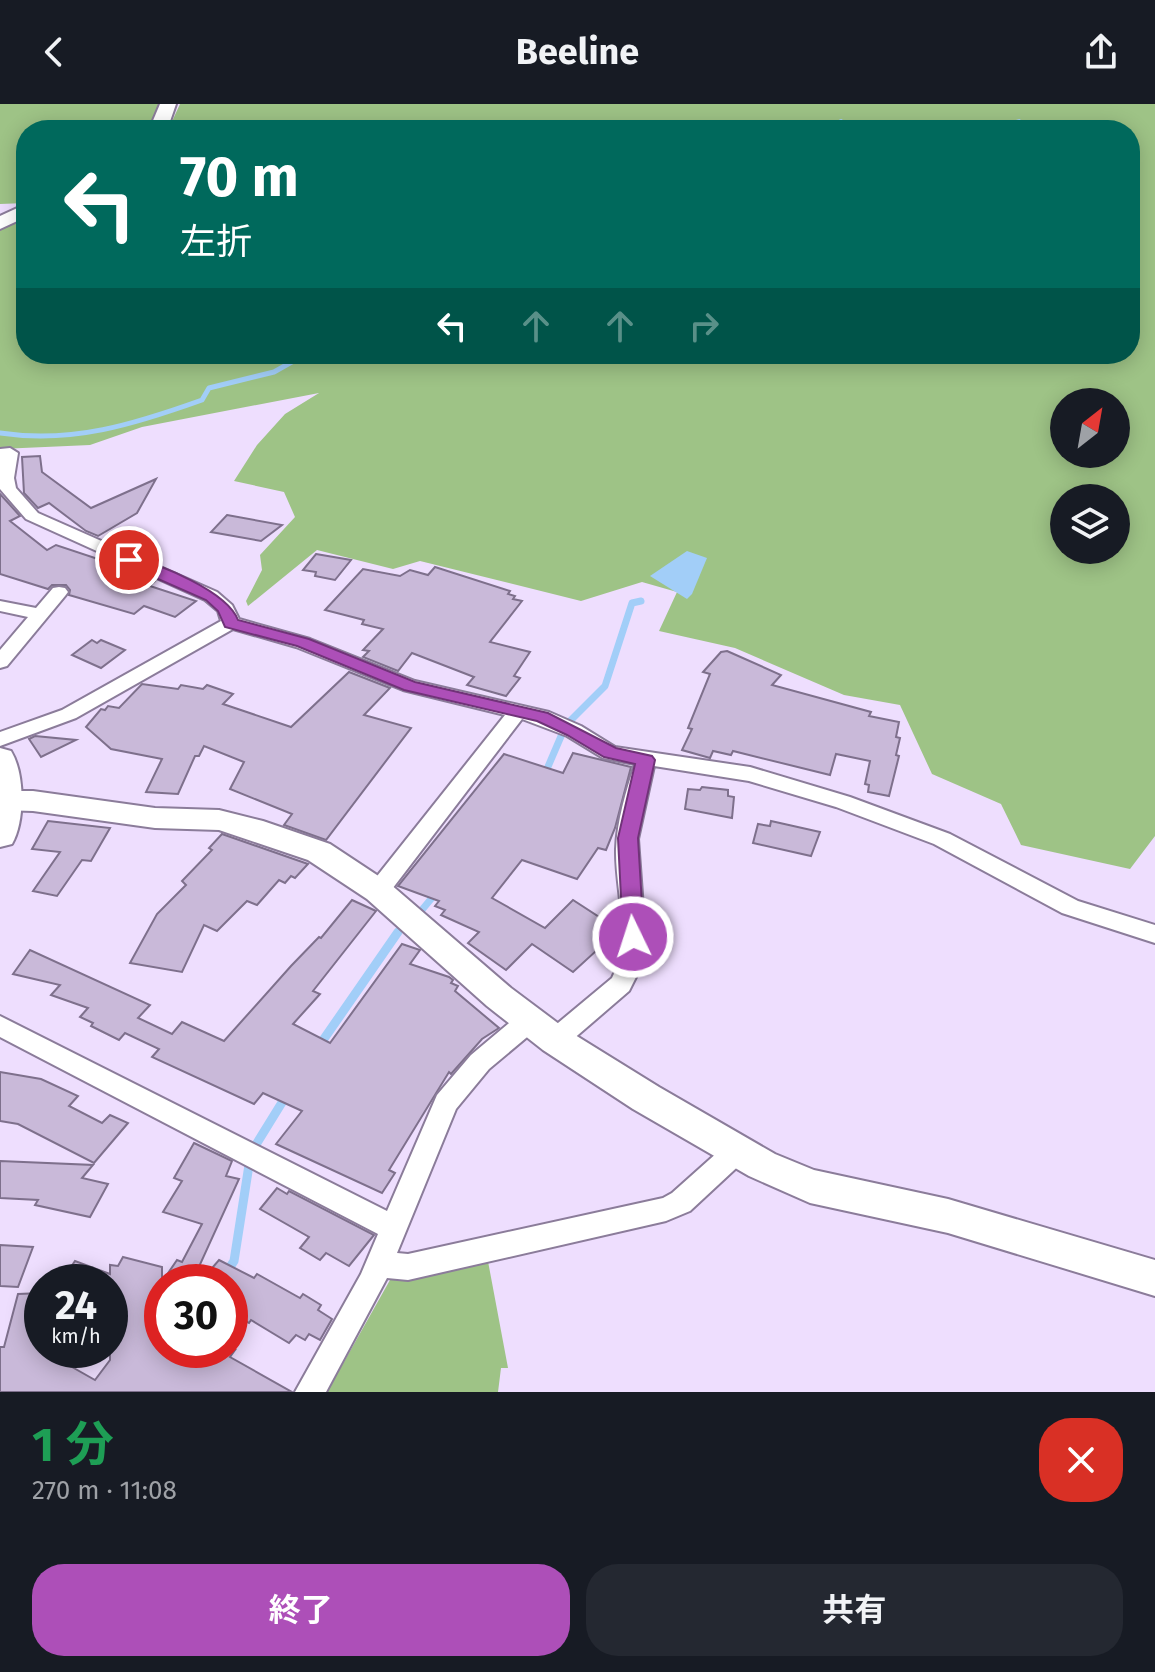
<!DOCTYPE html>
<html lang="ja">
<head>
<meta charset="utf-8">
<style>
	:root { --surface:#171b24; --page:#242831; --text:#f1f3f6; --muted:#9ea1a6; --accent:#ad4fb8 }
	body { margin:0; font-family:"Fira Sans","Noto Sans JP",sans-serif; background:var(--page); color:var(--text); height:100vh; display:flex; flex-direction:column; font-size:30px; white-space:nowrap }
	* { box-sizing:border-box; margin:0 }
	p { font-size:26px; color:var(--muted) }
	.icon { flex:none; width:44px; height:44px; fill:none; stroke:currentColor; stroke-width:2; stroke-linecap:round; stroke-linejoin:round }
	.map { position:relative; height:1288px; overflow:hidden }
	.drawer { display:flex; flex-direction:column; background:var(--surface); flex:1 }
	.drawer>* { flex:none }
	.top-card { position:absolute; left:16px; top:16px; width:1124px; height:244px; border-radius:32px; box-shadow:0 4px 20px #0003; background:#00695c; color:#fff; overflow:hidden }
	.needle { width:52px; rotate:31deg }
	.buttons { position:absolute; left:1050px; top:284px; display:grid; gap:16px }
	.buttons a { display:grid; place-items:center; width:80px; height:80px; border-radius:50%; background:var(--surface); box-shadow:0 4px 20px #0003; font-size:40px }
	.speed { position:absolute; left:24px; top:1160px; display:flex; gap:16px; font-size:40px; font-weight:700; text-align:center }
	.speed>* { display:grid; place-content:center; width:104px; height:104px; border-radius:50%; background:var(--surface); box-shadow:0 4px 20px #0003; line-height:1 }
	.speed small { font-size:20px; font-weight:400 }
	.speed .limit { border:12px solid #d22; background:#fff; color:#111 }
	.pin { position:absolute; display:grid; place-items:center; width:68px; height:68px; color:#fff; margin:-34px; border:4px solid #fff; border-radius:50%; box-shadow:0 2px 8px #0007 }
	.me { position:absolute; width:88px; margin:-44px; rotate:356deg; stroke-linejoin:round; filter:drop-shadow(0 0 6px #0008) }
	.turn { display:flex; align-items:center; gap:28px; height:168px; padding:0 32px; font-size:36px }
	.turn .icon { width:104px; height:104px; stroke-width:2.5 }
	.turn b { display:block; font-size:56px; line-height:68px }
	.lanes { display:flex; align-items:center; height:76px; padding:0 32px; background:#0003; justify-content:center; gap:40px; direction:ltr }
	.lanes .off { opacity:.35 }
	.round { display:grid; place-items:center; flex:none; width:84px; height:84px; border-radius:32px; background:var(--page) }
	.headline { display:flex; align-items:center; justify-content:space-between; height:136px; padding:0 32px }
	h1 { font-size:48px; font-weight:700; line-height:60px; color:#1e9e55 }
	.primary-button { display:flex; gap:16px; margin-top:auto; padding:16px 32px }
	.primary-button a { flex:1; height:92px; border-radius:32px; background:var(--accent); color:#fff; font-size:32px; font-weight:700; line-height:92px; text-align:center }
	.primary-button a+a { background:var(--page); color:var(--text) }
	header { display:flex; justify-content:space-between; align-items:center; height:104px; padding:0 32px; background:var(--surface); font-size:36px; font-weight:700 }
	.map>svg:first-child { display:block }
</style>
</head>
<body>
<header><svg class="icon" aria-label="back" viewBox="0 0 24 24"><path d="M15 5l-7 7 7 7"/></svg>Beeline<svg class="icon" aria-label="share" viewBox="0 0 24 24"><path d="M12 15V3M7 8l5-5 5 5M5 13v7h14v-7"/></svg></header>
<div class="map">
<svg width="1155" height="1288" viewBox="0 0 1155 1288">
	<rect width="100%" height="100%" fill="#eedefe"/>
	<!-- green -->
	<g fill="#9ec386" fill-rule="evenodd">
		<polygon points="0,0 160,0 149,26 26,26 26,99 0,100"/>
		<path d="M180,0H1155V732L1130,765L1021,741L1001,700L932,670L900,601L844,591L735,544L659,527L677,488L642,478L581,497L420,457L393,465L317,446L248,502L246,497L262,466L260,451L295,413L284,388L234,377L257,341L285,310L319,289L142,323L90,341L0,345V125L26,112V250H1130V26H168ZM1064,298H1116V350H1064ZM1064,394H1116V446H1064Z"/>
		<polygon points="487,1152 508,1264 501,1264 498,1288 327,1288 390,1176"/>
	</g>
	<!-- water -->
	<polygon fill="#a2cef8" points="687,447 707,454 692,490 687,495 650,472"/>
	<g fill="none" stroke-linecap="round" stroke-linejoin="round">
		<!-- stream-far3 -->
		<g stroke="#a2cef8" stroke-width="4">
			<polyline points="825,26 841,17"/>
			<polyline points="995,26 1019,17"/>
		</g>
		<!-- stream-far2 -->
		<path stroke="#a2cef8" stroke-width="5" d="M0,329C72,340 135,320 202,296L209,284L274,268L297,255L317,250"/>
		<!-- stream-far1 -->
		<g stroke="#a2cef8" stroke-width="7">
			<polyline points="571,616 605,582 632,499 641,497"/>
			<polyline points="544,672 562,630"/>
			<polyline points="421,807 436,789"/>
			<polyline points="397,830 400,825"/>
		</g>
		<!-- stream -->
		<g stroke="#a2cef8" stroke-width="9">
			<polyline points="319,942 398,828"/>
			<polyline points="257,1039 286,992"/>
			<polyline points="220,1178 234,1157 249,1061"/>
		</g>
	</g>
	<!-- building -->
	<g fill="#c9b9d9" stroke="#7e708c" stroke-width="2">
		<polygon points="40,352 42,368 91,404 156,375 137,409 98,432 86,427 49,399 38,404 24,389 22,353"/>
		<polygon points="0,390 20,412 10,417 47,446 56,441 137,468 155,477 150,482 196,497 175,513 144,502 134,510 69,491 70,486 66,481 52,481 48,485 0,470"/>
		<polygon points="227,411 282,421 261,437 211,428"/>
		<polygon points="316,450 351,456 335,476 315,472 316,468 303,466"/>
		<polygon points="435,463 510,487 508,490 515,492 513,495 522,497 490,538 530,548 514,572 520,574 506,592 467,581 474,573 412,549 398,567 363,553 369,547 363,546 383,525 362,520 364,516 325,506 363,465 400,472 410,466 428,471"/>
		<polygon points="92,536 97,539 101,536 125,546 101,564 72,551"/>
		<polygon points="727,547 781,571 772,581 871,608 869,612 899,618 896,633 900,634 896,651 899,652 889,692 868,688 869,681 865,680 870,657 836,650 830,671 733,647 731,651 713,647 710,654 682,646 692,625 688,624 710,570 703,568 721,548"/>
		<polygon points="349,568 390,584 364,611 411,624 326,736 284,721 292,710 230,685 244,658 204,642 199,652 195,652 178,690 146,688 162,655 111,645 86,623 101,605 105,606 108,602 119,604 142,580 178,585 181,581 203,585 207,581 233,590 223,600 291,623"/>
		<polygon points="35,632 76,636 41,653 29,635"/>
		<polygon points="573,649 631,663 615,724 606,746 598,744 577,775 522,756 492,794 545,824 573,796 619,826 573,868 532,840 506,866 468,839 479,828 441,811 445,806 435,802 439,797 398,782 504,650 563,669"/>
		<polygon points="702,683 728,686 728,692 734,693 732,714 685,705 688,685 700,686"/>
		<polygon points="48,717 110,724 91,757 82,756 57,792 33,787 60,748 32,745"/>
		<polygon points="771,717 820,728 811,752 753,739 758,720 770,722"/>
		<polygon points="222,730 308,760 295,774 291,772 285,779 279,776 257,801 247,797 217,827 204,821 182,868 130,859 157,810 186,781 182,777 212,746 209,744"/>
		<polygon points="352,796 376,807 313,887 320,890 293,920 330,939 402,840 420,846 410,860 449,873 453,876 451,879 458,882 455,887 499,924 482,935 451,970 449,968 389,1066 395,1069 382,1089 276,1040 302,1007 263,989 254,1000 152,953 159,945 125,929 119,936 91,922 93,919 80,913 88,904 51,891 60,881 13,870 30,846 150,901 138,914 172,930 182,918 224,937 291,862 319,833 321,834"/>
		<polygon points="0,968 41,975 78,992 69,1002 102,1019 110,1011 128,1019 94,1059 18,1020 0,1017"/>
		<polygon points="194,1039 232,1057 226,1072 239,1075 192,1178 162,1178 177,1156 182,1158 202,1120 163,1108 182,1077 174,1074"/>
		<polygon points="0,1057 93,1061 82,1074 108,1080 90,1113 35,1101 38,1096 0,1094"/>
		<polygon points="277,1084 287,1090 289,1087 374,1131 349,1162 326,1149 320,1156 300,1144 309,1133 260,1105"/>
		<polygon points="0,1141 33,1143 18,1183 0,1182"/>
		<polygon points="123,1153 162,1163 162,1246 235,1246 230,1253 292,1288 0,1288 0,1243 4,1243 18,1190 42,1189 42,1246 95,1276 110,1256 110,1178 61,1178 75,1157 110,1170 110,1161 118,1162"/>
		<polygon points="219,1156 254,1174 257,1170 300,1194 303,1190 321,1201 318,1206 332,1215 320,1236 309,1230 305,1236 296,1231 289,1239 251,1216 249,1219 230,1209 230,1178 200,1178"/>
	</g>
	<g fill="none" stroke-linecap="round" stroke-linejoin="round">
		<!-- street casing -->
		<g stroke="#8b7c9a" stroke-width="4">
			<g id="street">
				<path d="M10,344L18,349L14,374L16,384L38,409L217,488L232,501L239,515L310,535L415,577L549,608L581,622L615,643L750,663L850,693L950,730L1078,797L1155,821V839L1062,809L934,740L836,703L749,677L654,662L638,735L645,832L640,865L629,887L564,943L555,946L546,943L543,936L546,929L612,874C633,833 615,788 616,745C617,716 626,687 635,660L603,654L567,632L522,615L386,793L378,795L370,793L367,787L370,781L505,611L403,586L296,543L233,525L76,614L0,642V628L62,606L221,517L218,507L205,496L26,415L0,385V345Z"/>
				<polygon points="59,483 65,484 68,488 65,492 7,562 0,564 0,546 28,513 0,507 0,497 36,504 53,484"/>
				<polygon points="529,907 538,910 541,917 538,924 489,965 456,1005 397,1149 408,1150 663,1094 672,1089 728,1039 737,1036 746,1039 750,1047 746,1055 690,1107 666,1117 408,1176 387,1174 326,1288 295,1288 361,1170 378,1130 0,933 0,912 387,1107 437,991 471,951 520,910"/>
			</g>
		</g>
		<!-- secondary casing -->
		<g stroke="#8b7c9a" stroke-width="4">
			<polygon id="secondary" points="5,687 33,687 155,704 219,706 263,717 330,740 389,779 511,884 567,926 659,983 775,1050 814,1066 948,1095 1155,1156 1155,1192 948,1129 810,1099 749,1072 633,1005 543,946 487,902 367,795 308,756 219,726 155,724 33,707 0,706 0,688"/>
		</g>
		<!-- primary casing -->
		<g stroke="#8b7c9a" stroke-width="4">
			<g id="primary">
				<polygon points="160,0 176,0 167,26 149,26"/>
				<polygon points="26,100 26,113 0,125 0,112"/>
				<path d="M0,644L11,647C25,670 25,717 12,740L0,743Z"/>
			</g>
		</g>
		<!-- street -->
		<use href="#street" fill="#fff" fill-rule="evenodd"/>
		<!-- secondary -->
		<use href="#secondary" fill="#fff" fill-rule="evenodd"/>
		<!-- primary -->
		<use href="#primary" fill="#fff" fill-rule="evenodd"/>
	</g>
	<!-- route -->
	<path fill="#ad4fb8" stroke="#703378" stroke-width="2" d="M129,452C159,460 227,487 238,516L309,535L415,578L548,609L616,644L652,652L655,656L638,734L644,833L641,839H626L623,833L618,734L635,660L604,653L567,631L537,617L404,586L297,542L225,523L218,507L206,496L124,460V453Z"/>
</svg>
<div class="buttons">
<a><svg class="needle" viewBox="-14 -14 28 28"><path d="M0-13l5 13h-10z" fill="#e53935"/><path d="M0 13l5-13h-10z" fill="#9ea1a6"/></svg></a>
<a><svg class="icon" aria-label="layers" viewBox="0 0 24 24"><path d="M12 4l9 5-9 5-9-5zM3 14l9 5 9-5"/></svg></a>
</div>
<div class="speed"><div>24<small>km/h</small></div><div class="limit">30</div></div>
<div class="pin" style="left:129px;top:456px;background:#d93025"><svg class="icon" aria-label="arrive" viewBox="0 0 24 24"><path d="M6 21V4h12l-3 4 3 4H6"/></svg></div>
<svg class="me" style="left:633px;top:833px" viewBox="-20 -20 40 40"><circle r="17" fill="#ad4fb8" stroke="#fff" stroke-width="3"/><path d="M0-11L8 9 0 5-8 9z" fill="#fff"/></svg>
<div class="top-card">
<div class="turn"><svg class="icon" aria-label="left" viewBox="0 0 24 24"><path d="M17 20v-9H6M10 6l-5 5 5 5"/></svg><div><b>70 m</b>左折</div></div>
<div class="lanes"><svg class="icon" aria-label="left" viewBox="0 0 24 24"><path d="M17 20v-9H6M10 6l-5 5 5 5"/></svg><svg class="icon off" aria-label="ahead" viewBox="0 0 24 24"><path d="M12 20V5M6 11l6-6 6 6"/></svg><svg class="icon off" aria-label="ahead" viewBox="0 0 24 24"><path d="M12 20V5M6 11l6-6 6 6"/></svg><svg class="icon off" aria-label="right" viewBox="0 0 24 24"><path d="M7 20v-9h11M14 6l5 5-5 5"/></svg></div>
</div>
</div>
<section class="drawer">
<div class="headline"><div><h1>1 分</h1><p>270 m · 11:08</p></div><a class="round" style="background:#d93025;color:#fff"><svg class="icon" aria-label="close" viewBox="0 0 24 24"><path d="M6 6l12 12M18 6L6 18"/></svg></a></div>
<div class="primary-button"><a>終了</a><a>共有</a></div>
</section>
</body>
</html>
